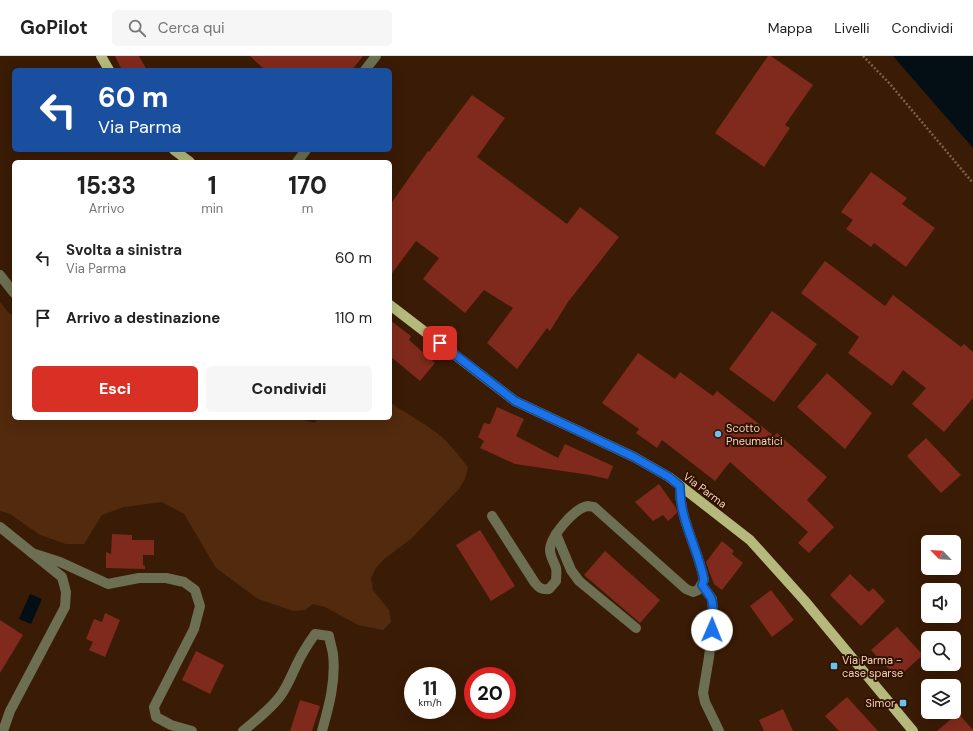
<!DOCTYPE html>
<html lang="it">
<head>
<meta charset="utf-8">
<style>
	:root { --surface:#fff; --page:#f6f6f6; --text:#222; --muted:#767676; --line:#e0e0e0; --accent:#d93025 }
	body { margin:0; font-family:"DM Sans",sans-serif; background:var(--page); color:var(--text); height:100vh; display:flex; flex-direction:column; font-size:15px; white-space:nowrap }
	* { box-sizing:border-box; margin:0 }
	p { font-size:13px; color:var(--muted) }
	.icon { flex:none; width:22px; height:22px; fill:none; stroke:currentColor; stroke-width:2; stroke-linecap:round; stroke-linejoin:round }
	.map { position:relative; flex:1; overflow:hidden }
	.panel { position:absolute; left:12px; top:104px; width:380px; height:260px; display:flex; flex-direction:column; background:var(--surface); border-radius:6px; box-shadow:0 4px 16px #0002 }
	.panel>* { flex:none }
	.guide { position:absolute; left:12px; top:12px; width:380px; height:84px; border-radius:6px; box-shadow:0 4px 16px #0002; background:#1a4fa0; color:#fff; overflow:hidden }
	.needle { width:26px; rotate:295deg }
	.tools { position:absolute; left:921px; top:479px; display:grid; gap:8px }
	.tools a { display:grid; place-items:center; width:40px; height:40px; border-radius:6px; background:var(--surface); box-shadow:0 4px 16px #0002; font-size:20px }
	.speed { position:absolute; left:404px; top:611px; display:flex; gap:8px; font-size:20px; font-weight:700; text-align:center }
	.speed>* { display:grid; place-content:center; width:52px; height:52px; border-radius:50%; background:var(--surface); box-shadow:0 4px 16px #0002; line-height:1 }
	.speed small { font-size:10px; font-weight:400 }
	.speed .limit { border:6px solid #d22; background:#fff; color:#111 }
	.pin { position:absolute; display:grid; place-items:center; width:34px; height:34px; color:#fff; margin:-17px; border-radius:8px; box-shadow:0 2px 6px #0006 }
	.me { position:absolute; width:44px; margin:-22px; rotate:1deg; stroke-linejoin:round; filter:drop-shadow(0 0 3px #0008) }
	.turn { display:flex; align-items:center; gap:14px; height:84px; padding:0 20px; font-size:18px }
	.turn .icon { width:52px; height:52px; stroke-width:2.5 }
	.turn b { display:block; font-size:28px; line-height:34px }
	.eta { display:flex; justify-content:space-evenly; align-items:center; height:68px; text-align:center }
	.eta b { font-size:24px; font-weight:800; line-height:28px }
	.cta { display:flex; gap:8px; margin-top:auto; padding:8px 20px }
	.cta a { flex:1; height:46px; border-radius:6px; background:var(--accent); color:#fff; font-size:16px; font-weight:800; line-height:46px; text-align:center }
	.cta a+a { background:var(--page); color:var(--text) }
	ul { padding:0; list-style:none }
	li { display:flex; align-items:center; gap:12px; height:60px; padding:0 20px }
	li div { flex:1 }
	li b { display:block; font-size:15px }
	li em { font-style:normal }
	header { display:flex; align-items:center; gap:24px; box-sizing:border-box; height:56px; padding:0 20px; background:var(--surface); border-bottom:1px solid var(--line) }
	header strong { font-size:19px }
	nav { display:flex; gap:22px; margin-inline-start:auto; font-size:14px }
	.search { width:280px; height:36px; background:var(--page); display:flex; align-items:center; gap:10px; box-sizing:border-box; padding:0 14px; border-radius:6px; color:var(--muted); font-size:15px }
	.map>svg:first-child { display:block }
</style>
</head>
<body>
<header>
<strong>GoPilot</strong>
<div class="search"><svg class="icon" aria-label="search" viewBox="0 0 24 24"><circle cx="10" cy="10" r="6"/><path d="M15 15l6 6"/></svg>Cerca qui</div>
<nav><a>Mappa</a><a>Livelli</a><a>Condividi</a></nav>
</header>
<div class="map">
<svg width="973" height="675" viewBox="0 0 973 675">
	<rect width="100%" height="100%" fill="#3a1b05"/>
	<!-- green -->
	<path fill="#522a0e" d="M0,246L8,256L14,261V362H297L314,367L319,362H390V346C404,357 420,364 434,375C448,384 458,399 468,411L465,423L459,433L411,483L384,503L376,512L371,522L373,534L389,554L391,566L383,574L358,569L325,551L313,548L305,554L294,555L258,543L216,512L184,458L162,446L124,451L102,459L84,488H66L40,479L10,458L0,455Z"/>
	<!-- water -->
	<g fill="#030f15">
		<polygon points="893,0 973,0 973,92"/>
		<polygon points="30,538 42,543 31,568 19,563"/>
	</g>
	<!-- building -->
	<g fill="#7f2a1c">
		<polygon points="115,0 139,0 147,14 122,14"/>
		<polygon points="250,0 363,0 352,14 265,14"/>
		<polygon points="768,0 771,0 813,29 785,69 790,72 764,111 715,77"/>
		<polygon points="472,39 505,62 477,101 567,168 580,151 619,181 568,246 550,275 547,272 517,313 487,287 513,252 484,234 465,257 423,223 439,202 416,185 390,220 390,149 428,95 429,96"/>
		<polygon points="871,116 907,142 902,148 935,172 906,211 874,187 871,191 846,173 853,164 841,156"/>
		<polygon points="825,205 885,250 893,239 961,291 964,288 973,296 973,342 944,376 912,348 926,332 903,314 892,330 848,297 859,281 801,237"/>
		<polygon points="772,255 817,288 774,346 729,313"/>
		<polygon points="390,264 411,280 409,284 435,307 420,325 390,300"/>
		<polygon points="638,297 675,323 680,316 713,340 717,335 774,380 777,377 827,421 807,444 834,471 809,497 798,487 808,476 730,406 715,425 662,384 657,392 636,377 639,373 602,347"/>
		<polygon points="827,317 872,357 845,393 797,351"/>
		<polygon points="497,351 524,363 516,380 558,402 565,388 613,410 608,423 590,419 515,408 480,392 484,385 478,381 484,367 490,368"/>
		<polygon points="926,382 961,419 941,437 907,400"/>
		<polygon points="659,428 676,452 677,457 668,465 663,459 653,465 635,446"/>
		<polygon points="480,474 515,530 491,545 456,489"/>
		<polygon points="112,478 132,479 132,484 154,484 154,499 143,499 143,509 145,510 145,513 106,512 106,496 111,498"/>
		<polygon points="722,485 734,495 732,498 743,507 722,534 714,528 709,515 706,506"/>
		<polygon points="605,495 660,544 640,567 584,519"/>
		<polygon points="850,518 869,536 873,532 885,545 861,570 830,539"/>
		<polygon points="771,534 794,564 772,581 750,550"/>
		<polygon points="105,557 120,564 105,601 89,594 93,586 86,583 94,563 102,566"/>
		<polygon points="0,564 23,579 0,617"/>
		<polygon points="897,571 923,599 897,622 871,594"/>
		<polygon points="196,595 224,609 210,638 182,624"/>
		<polygon points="847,641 878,675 839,675 825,660"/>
		<polygon points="300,644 320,650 312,675 290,675"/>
		<polygon points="783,653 793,675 764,675 759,664"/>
		<polygon points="958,657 973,674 973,675 937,675"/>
	</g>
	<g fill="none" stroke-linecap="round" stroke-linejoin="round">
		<!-- path -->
		<polyline stroke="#81604a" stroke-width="2.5" stroke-dasharray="2 2" stroke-linecap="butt" points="863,0 890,28 973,127"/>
		<!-- minor -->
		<g stroke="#6c6f51" stroke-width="10">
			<polyline points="365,14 376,0"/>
			<polyline points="297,106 306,94"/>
			<polyline points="0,219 14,237"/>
			<path d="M492,460L535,527C539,532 542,534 549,533L556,525C556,521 557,516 556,512C554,506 550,500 550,494C550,481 574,452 588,450C590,450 592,451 594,451L686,533L693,536L698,534L704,524C698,492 679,463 680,430"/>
			<polyline points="0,471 62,521 66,536 65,551 10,655 3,675"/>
			<polyline points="556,478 571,514 579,525 636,572"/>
			<polyline points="32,497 60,506 108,528 139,522 166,522 184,526 195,534 200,550 194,573 154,651 156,661 171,669 192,675"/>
			<polyline points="702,529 712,543 713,557 714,560 709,601 703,637 705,646 719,675"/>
			<path d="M243,675C256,664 271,653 281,639C288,629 292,618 297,608C302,597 308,588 315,578L329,580C330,586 332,592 333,598C336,625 329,650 322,675"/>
		</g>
		<!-- major -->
		<g stroke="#b5ba7c" stroke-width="10">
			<polyline points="101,0 109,14"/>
			<polyline points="174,94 190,106"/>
			<polyline points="390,249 515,345 634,401 669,421 750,484 804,544 913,675"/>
		</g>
	</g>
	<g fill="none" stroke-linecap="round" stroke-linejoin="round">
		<!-- route casing -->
		<g stroke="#114b97" stroke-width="10">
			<path id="route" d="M440,287L515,345L634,401L669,421L680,430C679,463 698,492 704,524L702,529C705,533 709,538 711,542C714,548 713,567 712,574"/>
		</g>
		<!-- route -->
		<use href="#route" stroke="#1a73e8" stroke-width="7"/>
	</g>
	<!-- markers -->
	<g fill="#69c3f1" stroke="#2f1100" stroke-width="1.5">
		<circle cx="718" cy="378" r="4"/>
		<rect x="830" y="606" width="8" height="8" rx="2"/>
		<rect x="899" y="643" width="8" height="8" rx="2"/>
	</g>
	<g text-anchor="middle" stroke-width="4" stroke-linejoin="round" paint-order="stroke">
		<!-- poi labels -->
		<g font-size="11" fill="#f5d1bc" stroke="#2f1100" text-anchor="start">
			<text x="726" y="376">Scotto<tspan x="726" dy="13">Pneumatici</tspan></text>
			<text x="842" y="608">Via Parma -<tspan x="842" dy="13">case sparse</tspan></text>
			<text x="895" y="651" text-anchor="end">Simor</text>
		</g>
		<!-- street labels -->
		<g font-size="11" fill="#f5d1bc" stroke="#2f1100">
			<text transform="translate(705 434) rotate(37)" y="4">Via Parma</text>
		</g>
	</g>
</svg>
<div class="tools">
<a><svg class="needle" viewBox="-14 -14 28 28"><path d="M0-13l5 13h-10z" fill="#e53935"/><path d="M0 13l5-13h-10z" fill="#767676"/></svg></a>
<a><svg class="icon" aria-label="sound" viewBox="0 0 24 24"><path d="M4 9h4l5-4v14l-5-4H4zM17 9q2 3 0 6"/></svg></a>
<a><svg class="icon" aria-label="search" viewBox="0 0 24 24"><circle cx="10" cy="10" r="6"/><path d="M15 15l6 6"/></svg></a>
<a><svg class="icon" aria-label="layers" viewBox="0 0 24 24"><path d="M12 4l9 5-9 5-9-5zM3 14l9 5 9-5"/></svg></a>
</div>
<div class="speed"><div>11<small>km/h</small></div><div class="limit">20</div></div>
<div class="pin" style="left:440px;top:287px;background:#d93025"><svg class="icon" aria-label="arrive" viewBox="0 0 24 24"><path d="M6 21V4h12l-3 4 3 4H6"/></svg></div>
<svg class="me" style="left:712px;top:574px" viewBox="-20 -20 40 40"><circle r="19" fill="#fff"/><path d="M0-13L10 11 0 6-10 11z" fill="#1a73e8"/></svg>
<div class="guide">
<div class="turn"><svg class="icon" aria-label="left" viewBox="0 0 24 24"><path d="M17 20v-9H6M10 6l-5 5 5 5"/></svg><div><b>60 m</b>Via Parma</div></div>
</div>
<section class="panel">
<div class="eta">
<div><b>15:33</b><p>Arrivo</p></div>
<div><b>1</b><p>min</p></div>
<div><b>170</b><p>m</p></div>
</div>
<ul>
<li><svg class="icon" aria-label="left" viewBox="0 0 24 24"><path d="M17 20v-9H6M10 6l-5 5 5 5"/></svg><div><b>Svolta a sinistra</b><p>Via Parma</p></div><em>60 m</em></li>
<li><svg class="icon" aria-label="arrive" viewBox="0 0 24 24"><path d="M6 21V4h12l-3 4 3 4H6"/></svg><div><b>Arrivo a destinazione</b></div><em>110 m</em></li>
</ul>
<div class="cta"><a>Esci</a><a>Condividi</a></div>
</section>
</div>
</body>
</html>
